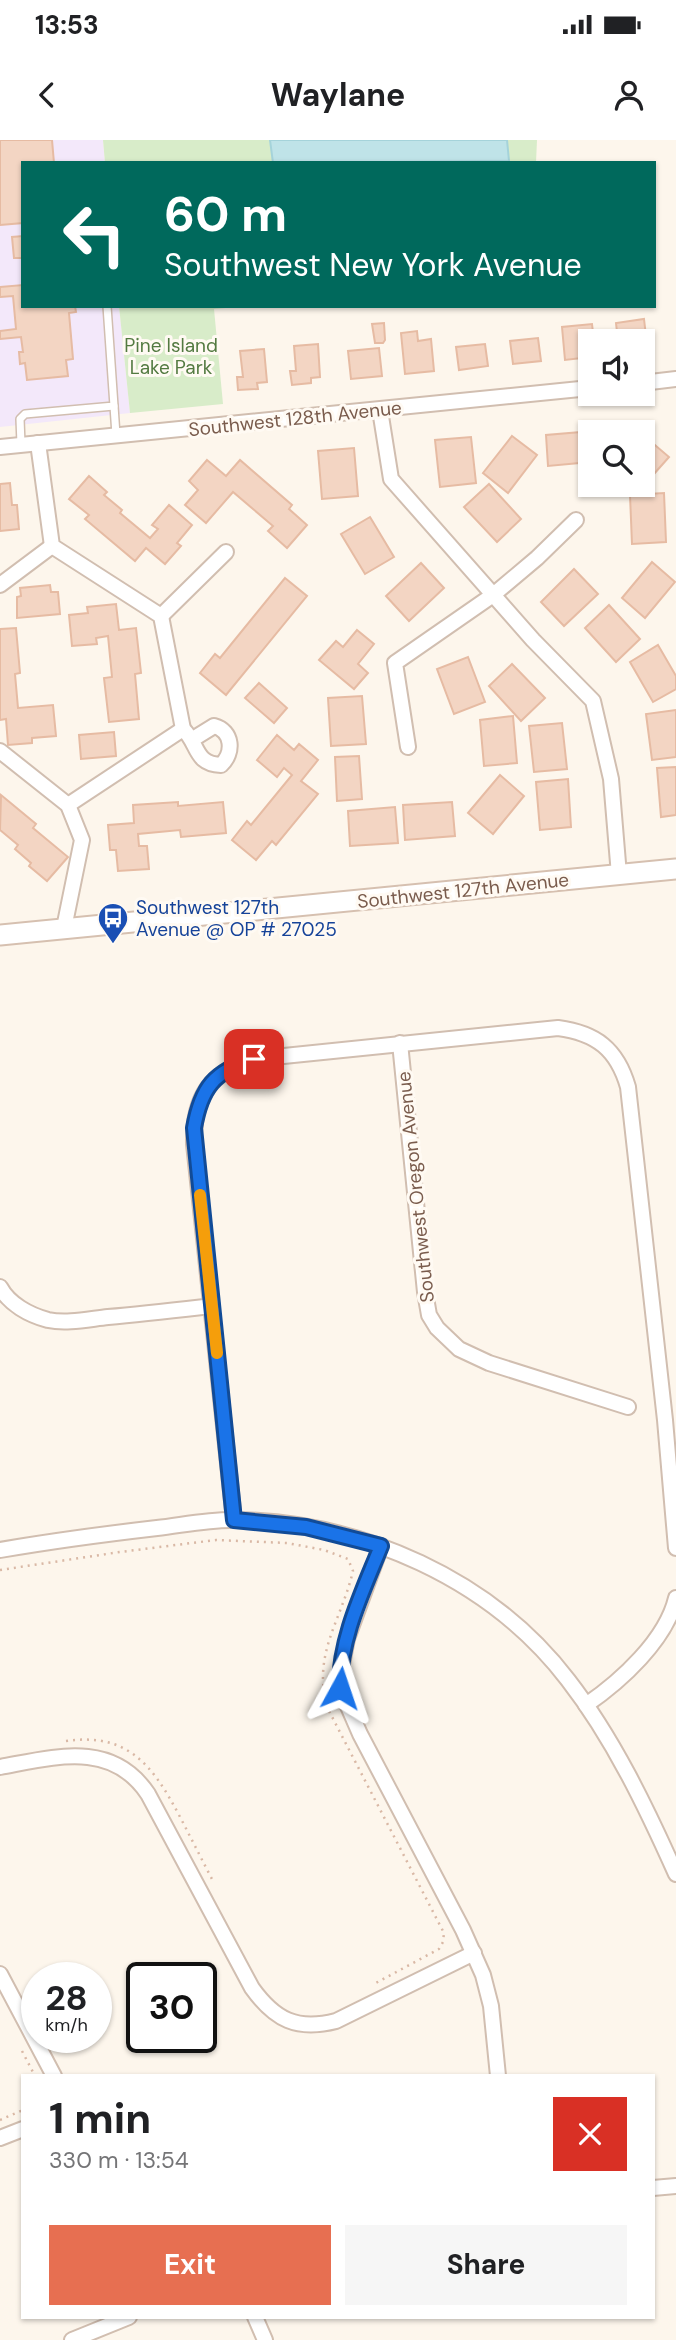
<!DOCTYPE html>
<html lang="en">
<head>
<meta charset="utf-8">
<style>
	:root { --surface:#fff; --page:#f6f6f6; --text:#202124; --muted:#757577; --accent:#e76f51 }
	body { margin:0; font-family:"DM Sans",sans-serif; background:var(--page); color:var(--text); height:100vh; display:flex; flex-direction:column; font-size:26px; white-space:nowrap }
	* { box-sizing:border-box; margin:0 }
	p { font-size:23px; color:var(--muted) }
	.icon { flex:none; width:38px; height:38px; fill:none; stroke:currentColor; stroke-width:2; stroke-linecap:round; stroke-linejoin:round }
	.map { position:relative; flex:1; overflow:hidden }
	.details { position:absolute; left:21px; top:1934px; width:634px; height:245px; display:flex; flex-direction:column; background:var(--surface); border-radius:0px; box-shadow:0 2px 5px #0004 }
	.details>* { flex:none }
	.banner { position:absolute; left:21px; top:21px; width:635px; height:147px; border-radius:0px; box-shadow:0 2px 5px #0004; background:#00695c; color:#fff; overflow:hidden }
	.tools { position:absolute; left:578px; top:189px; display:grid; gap:14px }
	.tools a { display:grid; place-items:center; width:77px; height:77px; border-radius:0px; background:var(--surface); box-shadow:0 2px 5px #0004; font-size:35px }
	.speed { position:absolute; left:21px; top:1822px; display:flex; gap:14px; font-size:35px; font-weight:700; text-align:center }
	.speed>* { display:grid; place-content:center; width:91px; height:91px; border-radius:50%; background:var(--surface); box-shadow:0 2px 5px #0004; line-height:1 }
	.speed small { font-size:18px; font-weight:400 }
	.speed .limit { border:4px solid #111; border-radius:10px; background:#fff; color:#111 }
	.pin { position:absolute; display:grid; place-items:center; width:60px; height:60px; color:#fff; margin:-30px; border-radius:14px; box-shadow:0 4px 10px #0006 }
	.me { position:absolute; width:77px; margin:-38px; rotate:5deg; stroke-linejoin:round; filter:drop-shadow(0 0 5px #0008) }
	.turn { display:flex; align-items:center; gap:24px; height:147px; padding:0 28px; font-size:32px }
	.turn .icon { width:91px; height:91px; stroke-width:2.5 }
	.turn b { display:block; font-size:49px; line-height:60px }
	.round { display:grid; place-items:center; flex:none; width:74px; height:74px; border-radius:0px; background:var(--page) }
	.summary { display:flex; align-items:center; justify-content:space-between; height:119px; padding:0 28px }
	h1 { font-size:42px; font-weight:700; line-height:52px }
	.action { display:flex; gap:14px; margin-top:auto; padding:14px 28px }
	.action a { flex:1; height:80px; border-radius:0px; background:var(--accent); color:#fff; font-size:28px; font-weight:700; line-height:80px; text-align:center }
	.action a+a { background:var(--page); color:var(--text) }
	.status { display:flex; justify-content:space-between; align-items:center; height:49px; padding:0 35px; background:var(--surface); direction:ltr }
	.status svg { height:19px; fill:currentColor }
	header { display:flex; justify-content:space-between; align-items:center; height:91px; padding:0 28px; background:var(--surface); font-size:32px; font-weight:700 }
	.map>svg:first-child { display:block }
</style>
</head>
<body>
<div class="status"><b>13:53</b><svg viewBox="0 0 49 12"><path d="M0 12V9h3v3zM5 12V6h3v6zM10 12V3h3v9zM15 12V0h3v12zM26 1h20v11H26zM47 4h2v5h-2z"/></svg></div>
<header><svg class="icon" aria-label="back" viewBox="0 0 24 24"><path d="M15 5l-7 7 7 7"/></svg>Waylane<svg class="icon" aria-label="person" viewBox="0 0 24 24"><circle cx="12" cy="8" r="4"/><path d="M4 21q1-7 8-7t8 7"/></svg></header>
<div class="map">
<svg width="676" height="2200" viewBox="0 0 676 2200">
	<rect width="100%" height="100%" fill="#fdf6ec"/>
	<!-- education -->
	<polygon fill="#f3e8fa" points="0,0 103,0 105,23 23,23 23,166 119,166 130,273 0,287"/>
	<!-- green -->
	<g fill="#d8ecc9">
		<polygon points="103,0 537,0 536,23 105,23"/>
		<polygon points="119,166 249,166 214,169 223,264 130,273"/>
	</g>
	<!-- water -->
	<polygon fill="#bfe3e8" stroke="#a5d3da" stroke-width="2" points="270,0 507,0 509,21 273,23"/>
	<!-- building -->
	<g fill="#f3d5c3" stroke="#e6bba3" stroke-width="2">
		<polygon points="0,0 52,0 54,23 23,23 23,83 0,85"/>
		<polygon points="23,96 23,118 14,118 12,97"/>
		<polygon points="23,145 23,166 75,166 76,172 69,173 73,219 66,220 68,236 27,240 25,223 20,224 19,212 23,212 21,197 0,199 0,191 16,189 13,156 0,157 0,147"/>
		<polygon points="644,179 648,213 642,214 642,201 618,201 616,183"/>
		<polygon points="384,183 385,200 383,203 375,203 372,184"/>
		<polygon points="592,184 594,201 590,201 590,217 565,220 562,187"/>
		<polygon points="417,191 418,201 431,199 434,231 405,234 401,193"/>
		<polygon points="538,198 541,221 513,224 510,201"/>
		<polygon points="318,204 320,237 311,238 311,243 292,245 290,231 296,231 294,206"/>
		<polygon points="485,204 488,226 459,230 456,207"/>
		<polygon points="379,208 382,236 351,239 348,211"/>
		<polygon points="264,209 267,242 257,243 258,249 238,250 237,237 243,237 240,211"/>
		<polygon points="593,291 590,292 590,322 548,326 546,295"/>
		<polygon points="642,294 669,317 646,343 642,339"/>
		<polygon points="512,296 537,315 508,353 483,333"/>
		<polygon points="471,297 476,343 440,347 435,300"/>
		<polygon points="354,308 358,356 322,359 318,311"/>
		<polygon points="207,320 226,336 240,320 292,365 289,369 307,385 287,408 268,391 273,386 233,352 206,383 185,365 198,350 189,341"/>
		<polygon points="89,336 107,352 104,355 122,370 120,373 150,398 158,389 152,385 169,365 192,385 177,403 181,406 165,424 146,408 135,421 85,379 89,375 69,359"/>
		<polygon points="10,343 12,365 17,365 19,389 0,391 0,344"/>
		<polygon points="489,344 521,379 497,402 464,367"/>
		<polygon points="664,353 666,402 632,404 630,355"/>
		<polygon points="370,377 394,417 365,434 341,394"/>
		<polygon points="652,422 675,442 645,478 622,458"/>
		<polygon points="421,423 444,448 409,481 386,456"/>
		<polygon points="574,429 598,454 564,486 541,462"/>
		<polygon points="285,438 307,456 226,555 200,533 215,514 220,518"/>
		<polygon points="50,445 51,452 58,452 60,474 17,478 17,457 21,456 20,448"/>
		<polygon points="116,464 119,490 136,488 141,533 135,534 139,579 109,582 104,538 112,537 108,496 96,498 97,504 72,506 69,475 88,473 87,467"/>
		<polygon points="609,465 640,499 616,522 585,488"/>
		<polygon points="16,488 20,533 15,534 18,568 53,565 56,596 32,598 32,603 8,605 6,579 0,580 0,489"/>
		<polygon points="357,490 374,504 358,524 368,533 354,549 319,520 336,501 343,507"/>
		<polygon points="658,505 676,536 676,549 653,562 630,522"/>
		<polygon points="468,517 485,562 454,574 437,529"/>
		<polygon points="512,524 545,558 521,581 489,546"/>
		<polygon points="259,543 287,568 274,583 245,558"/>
		<polygon points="362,556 366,604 331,606 328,558"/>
		<polygon points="676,570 676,617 652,620 646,574"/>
		<polygon points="513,576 517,623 484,626 480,580"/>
		<polygon points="562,583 567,629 534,632 529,586"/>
		<polygon points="114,592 116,616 81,619 79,595"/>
		<polygon points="277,595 294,610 299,604 318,620 301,641 318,654 276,705 272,701 256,720 232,700 247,681 251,685 292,635 284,628 277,637 257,620"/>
		<polygon points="359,616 362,659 337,661 335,617"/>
		<polygon points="676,627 676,675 661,677 657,628"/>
		<polygon points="500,635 524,656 493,694 468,673"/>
		<polygon points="568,639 571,687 540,690 536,642"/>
		<polygon points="1,655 36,684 33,688 68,717 47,741 29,726 31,723 15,709 18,705 0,690"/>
		<polygon points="178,662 178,666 223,662 226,693 181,697 180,690 138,694 139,706 147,706 149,729 118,731 116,710 110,710 108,685 134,683 133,665"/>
		<polygon points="452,662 455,696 405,700 403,665"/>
		<polygon points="395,667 398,703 350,706 348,671"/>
	</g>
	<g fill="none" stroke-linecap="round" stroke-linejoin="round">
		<!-- lane casing -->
		<g stroke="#d1beb0" stroke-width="10">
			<g id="lane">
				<polyline points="114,266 116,295"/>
				<polyline points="21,304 20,279 25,274 114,266 107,166"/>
			</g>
		</g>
		<!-- street casing -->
		<g stroke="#d1beb0" stroke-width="18">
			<g id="street">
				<polyline points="642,243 676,239"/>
				<polyline points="380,270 391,339 533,500 593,561 611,639 619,735"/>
				<polyline points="38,303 52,406 161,476 183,589"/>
				<polyline points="0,307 590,248"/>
				<polyline points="0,445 52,406"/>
				<polyline points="161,476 226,412"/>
				<polyline points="408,607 395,523 493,455 537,418 576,380"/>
				<polyline points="0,611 68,665 82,700 64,788"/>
				<path d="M68,665L183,589C199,604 194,624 221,625C234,613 233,591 214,586L193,599"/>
				<polyline points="400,903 425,1152 429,1175 437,1188 459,1209 489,1223 628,1267"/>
				<path d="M0,1147C9,1164 29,1175 48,1180C67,1184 89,1179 108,1177C143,1174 177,1170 212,1166"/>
				<path d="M234,1380L194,1004C193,957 210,932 254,919L558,888C596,893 617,909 628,947L665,1280L676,1408"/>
				<polyline points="381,1406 347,1499 340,1534 340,1548 360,1594 463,1790 483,1835 491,1866 498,1936"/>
				<path d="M0,1410C52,1401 105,1394 157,1388C183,1385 210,1379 236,1380C362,1382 491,1439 568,1540C613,1598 646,1667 676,1734"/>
				<path d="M586,1565C621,1541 666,1500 676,1458"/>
				<path d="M0,1627C55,1617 112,1600 148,1654L252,1848C275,1880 297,1891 336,1881L474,1813"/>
				<polyline points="0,1834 54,1936"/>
				<polyline points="0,1998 23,1989"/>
				<polyline points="653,2048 676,2046"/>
				<polyline points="255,2177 265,2200"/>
				<polyline points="72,2200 129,2177"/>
			</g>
		</g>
		<!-- secondary casing -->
		<g stroke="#d6c0b0" stroke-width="23">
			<polyline id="secondary" points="0,795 676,729"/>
		</g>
		<!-- path -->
		<g stroke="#d9b8a5" stroke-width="2.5" stroke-dasharray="2 5" stroke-linecap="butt">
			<path d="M0,1430L120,1412L216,1400L287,1403L324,1410L348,1419L353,1431C341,1482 310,1517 329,1571L444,1793L443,1802L439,1809L374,1844"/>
			<path d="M66,1601C128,1592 153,1626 179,1675C191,1698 202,1720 214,1743"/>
			<polyline points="22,1911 35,1936"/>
			<polyline points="0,1980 23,1970"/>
		</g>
		<!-- lane -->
		<use href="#lane" stroke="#fff" stroke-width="7"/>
		<!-- street -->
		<use href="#street" stroke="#fff" stroke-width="14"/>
		<!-- secondary -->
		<use href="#secondary" stroke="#fff" stroke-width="19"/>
	</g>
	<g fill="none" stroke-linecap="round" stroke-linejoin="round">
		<!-- route casing -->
		<g stroke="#114b97" stroke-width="18">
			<path id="route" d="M254,919C214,931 201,948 194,988L234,1380L306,1387L381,1406C363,1451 339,1500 340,1548"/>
		</g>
		<!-- route -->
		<use href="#route" stroke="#1a73e8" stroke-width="12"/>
		<!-- slow -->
		<polyline stroke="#f59e0b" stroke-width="12" points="200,1055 217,1213"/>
	</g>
	<!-- icons -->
	<defs>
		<g id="bus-pin" transform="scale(1.575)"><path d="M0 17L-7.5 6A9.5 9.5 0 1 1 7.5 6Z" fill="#1a4fb4" stroke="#fffaf3"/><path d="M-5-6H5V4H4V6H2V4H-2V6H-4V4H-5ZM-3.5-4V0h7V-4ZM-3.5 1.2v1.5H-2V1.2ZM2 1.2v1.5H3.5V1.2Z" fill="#fff"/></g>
	</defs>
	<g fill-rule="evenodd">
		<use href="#bus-pin" x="113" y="778"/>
	</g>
	<g text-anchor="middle" stroke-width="6" stroke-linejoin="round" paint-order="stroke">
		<!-- park labels -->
		<g font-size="19" fill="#537a41" stroke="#fffaf3">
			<text x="171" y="212">Pine Island<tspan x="171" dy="22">Lake Park</tspan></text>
		</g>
		<!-- street labels -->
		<g font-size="19" fill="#7a5c4d" stroke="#fffaf3">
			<text transform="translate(295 278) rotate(-6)" y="7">Southwest 128th Avenue</text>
			<text transform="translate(463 750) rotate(-6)" y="7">Southwest 127th Avenue</text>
			<text transform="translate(415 1047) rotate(-96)" y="7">Southwest Oregon Avenue</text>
		</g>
		<!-- transit labels -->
		<g font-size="19" fill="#164399" stroke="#fffaf3" text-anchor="start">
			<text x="136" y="774">Southwest 127th<tspan x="136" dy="22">Avenue @ OP # 27025</tspan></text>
		</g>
	</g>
</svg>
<div class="tools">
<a><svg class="icon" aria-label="sound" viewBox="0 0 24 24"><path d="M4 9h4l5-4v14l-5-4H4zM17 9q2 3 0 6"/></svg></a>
<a><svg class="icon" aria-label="search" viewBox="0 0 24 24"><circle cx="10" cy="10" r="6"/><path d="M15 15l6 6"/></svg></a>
</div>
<div class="speed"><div>28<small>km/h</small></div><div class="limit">30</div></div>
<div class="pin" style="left:254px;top:919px;background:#d93025"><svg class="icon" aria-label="arrive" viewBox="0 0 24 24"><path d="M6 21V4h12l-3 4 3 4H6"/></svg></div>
<svg class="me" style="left:340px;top:1548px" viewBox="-20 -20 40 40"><path d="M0-17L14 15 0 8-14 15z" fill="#1a73e8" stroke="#fff" stroke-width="4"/></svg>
<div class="banner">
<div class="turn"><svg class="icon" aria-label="left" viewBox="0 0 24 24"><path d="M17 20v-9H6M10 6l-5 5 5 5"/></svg><div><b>60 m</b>Southwest New York Avenue</div></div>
</div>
<section class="details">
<div class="summary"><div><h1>1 min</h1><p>330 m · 13:54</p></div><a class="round" style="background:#d93025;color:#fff"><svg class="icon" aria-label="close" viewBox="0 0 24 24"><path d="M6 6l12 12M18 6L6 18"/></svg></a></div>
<div class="action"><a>Exit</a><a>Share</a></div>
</section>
</div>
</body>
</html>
